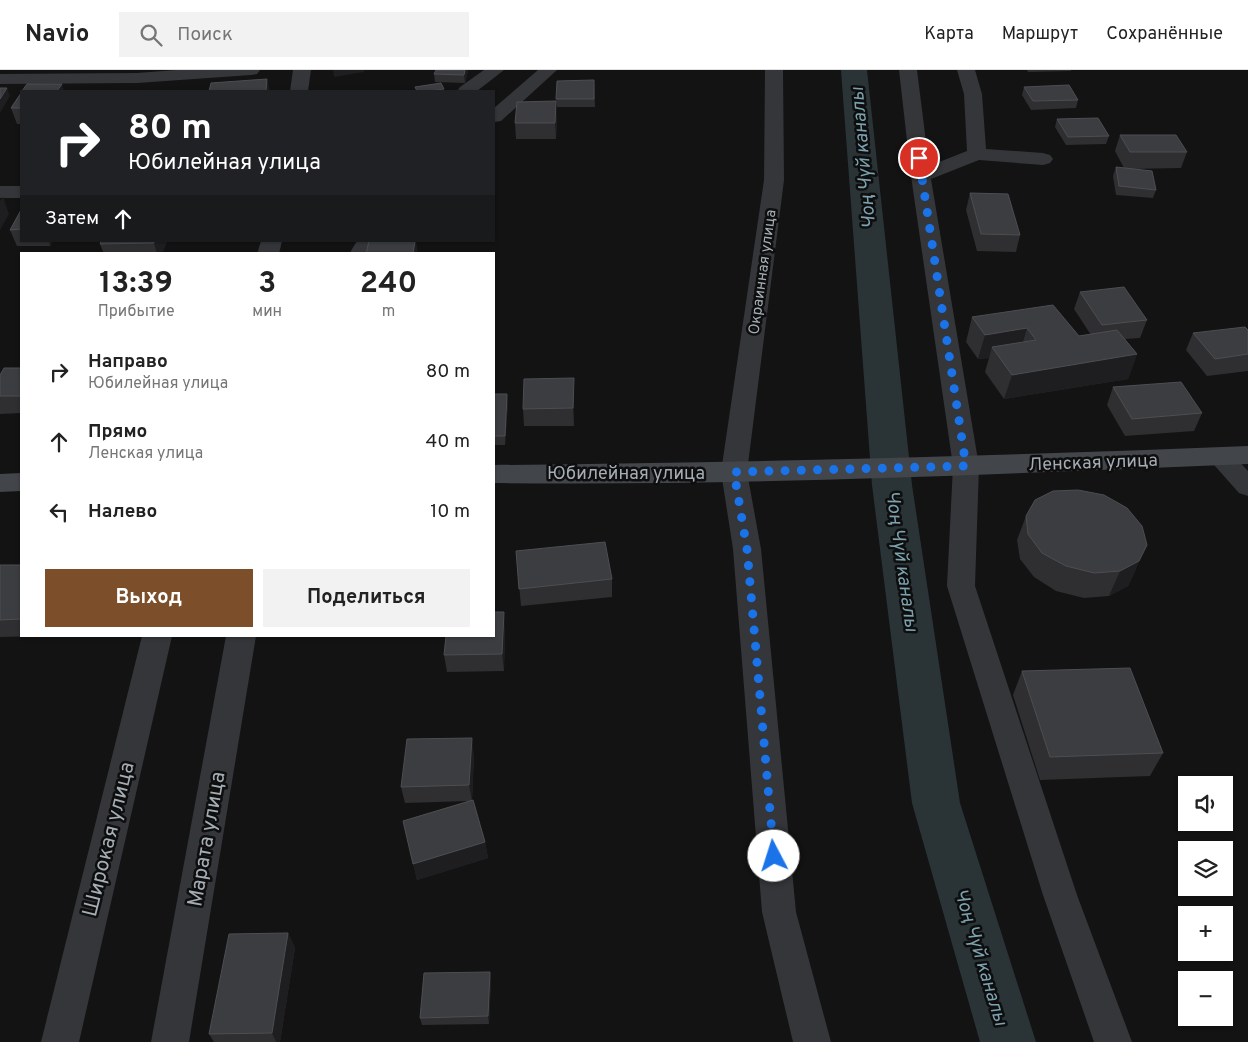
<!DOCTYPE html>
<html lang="ru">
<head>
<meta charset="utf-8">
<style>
	:root { --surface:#fff; --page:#f2f2f2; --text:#222; --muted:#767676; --line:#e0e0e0; --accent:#7c4f2a }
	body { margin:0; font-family:Overpass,sans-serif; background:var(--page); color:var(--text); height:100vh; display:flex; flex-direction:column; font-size:19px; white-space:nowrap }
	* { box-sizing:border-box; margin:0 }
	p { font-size:16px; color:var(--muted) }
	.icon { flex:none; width:28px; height:28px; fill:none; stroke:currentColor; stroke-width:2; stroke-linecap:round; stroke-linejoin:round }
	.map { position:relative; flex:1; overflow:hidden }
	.side { position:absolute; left:20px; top:182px; width:475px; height:385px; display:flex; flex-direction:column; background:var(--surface); border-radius:0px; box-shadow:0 1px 4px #0004 }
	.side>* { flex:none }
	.hud { position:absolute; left:20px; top:20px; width:475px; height:152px; border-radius:0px; box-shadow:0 1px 4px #0004; background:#202124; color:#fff; overflow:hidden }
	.fabs { position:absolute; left:1178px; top:706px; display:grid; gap:10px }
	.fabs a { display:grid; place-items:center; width:55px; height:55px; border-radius:0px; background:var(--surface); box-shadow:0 1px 4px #0004; font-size:25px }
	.pin { position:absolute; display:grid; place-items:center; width:42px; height:42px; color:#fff; margin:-21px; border:2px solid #fff; border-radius:50%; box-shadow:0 1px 5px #0007 }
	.me { position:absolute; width:55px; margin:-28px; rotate:355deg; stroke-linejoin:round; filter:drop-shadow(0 0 4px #0008) }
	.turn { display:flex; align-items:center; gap:18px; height:105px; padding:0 25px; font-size:22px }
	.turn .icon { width:65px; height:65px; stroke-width:2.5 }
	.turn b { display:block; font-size:35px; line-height:42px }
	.then { display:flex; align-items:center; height:48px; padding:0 25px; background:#0003; gap:10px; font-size:19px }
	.eta { display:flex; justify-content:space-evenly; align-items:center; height:85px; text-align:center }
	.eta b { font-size:30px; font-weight:700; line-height:35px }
	.cta { display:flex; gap:10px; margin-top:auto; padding:10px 25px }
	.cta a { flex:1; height:58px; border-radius:0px; background:var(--accent); color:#fff; font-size:20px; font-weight:700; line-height:58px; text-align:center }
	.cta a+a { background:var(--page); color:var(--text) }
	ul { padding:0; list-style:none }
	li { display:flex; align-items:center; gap:15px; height:70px; padding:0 25px }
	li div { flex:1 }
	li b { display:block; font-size:19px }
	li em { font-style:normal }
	header { display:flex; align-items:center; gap:30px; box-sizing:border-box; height:70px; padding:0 25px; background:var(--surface); border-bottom:1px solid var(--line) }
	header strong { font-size:24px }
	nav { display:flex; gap:28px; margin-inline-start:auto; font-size:18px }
	.search { width:350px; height:45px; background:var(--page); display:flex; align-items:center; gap:12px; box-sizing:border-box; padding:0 18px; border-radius:0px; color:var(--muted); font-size:19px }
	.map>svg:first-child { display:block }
</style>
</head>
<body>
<header>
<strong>Navio</strong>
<div class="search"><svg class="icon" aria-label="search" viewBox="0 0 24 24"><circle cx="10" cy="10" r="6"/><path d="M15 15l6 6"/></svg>Поиск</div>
<nav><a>Карта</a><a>Маршрут</a><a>Сохранённые</a></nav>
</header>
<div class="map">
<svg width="1248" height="972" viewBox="0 0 1248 972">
	<rect width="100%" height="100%" fill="#131314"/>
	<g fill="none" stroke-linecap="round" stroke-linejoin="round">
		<!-- canal -->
		<polygon fill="#2a3437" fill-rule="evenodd" points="841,0 867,0 912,415 960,733 1036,972 980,972 912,733 872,415"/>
		<!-- minor -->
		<g fill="#343639" fill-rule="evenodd">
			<polygon points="176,0 260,0 257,4 251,5 137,13 0,14 0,4 137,3"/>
			<polygon points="293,0 311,0 308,21 290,21"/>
			<polygon points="484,0 504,0 477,21 457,21 460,17"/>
			<polygon points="538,0 557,0 501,51 494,52 494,38"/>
			<polygon points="899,0 917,0 929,96 967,81 964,24 957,0 975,0 982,24 986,79 1043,83 1050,85 1053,89 1050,93 1043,95 979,90 931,109 979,396 975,516 1077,825 1132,972 1094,972 1043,825 947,516 953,396 911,106"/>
			<rect x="0" y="116" width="21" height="12"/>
			<polygon points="261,171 282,171 279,184 257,184"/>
			<polygon points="357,171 378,171 370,184 349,184"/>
			<polygon points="1220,378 1229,381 1248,401 1248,426 1239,423 1207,387 1211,381"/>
			<polygon points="734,393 743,396 747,402 761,479 796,842 831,972 793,972 762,842 733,479 721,402 725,396"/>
			<polygon points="142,566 172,566 79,972 41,972"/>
			<polygon points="226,566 256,566 189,972 151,972"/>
		</g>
		<!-- tertiary -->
		<polygon fill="#343639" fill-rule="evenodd" points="765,0 783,0 784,110 747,402 743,408 734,411 725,408 721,402 764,110"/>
		<!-- secondary -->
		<g fill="#424549" fill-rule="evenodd">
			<path d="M1248,376V394C997,404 745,416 494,413V395C746,393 997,386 1248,376Z"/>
			<polygon points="21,403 21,421 0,422 0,404"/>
		</g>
	</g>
	<!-- wall -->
	<g fill="#2f2f32">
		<polygon points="1027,0 1071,0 1071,1 1028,2"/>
		<polygon points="468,1 465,13 435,12 434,4"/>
		<polygon points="594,10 595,37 557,37 556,29"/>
		<polygon points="1024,17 1078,30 1076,38 1031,40 1022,25"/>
		<polygon points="21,23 21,54 17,54 11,38"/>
		<polygon points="557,47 556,69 516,69 515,53"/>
		<polygon points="1057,49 1109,66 1106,74 1066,75 1055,57"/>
		<polygon points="1120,65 1187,82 1181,98 1131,99 1156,120 1153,128 1116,125 1113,106 1116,97 1124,98 1115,81"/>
		<polygon points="970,123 1020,165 1016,182 977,181 966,140"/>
		<polygon points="21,140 21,171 53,171 50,176 17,176 10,160"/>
		<polygon points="101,171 167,171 162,184 104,184 100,174"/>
		<polygon points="1080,222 1147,250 1140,268 1125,269 1137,284 1128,309 1004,329 985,302 989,288 978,289 966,272 972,247 1079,266 1091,265 1074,239"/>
		<polygon points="1248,260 1248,301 1207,306 1186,280 1193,263"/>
		<polygon points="21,298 21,343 0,344 0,326"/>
		<polygon points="1113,317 1202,343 1194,361 1125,366 1107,335"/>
		<polygon points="494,324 507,324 508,333 505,375 494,375"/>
		<polygon points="574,326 574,356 524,356 523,339"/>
		<polygon points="1026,446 1136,499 1128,516 1109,526 1084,528 1056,521 1034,507 1020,489 1017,470"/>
		<polygon points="516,481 612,509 612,527 521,536"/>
		<polygon points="0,495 21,495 21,566 43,566 0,567"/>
		<polygon points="505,559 504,601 447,602 444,585"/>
		<polygon points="1022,601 1163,683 1150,706 1040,710 1013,625"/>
		<polygon points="474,685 472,731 485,772 488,788 417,810 403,751 469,731 405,733 401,717"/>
		<polygon points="288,863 295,878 280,972 214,972 209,964"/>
		<polygon points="490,902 491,909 489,954 422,955 420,948"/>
	</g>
	<!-- shaded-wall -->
	<g fill="#1e1e20">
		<polygon points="333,0 364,0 364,2 334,7"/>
		<polygon points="465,0 468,0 468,1 465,13 464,5"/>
		<polygon points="267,9 270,21 266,21"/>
		<polygon points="62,14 64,21 57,21"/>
		<polygon points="7,18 10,26 0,43 0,29"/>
		<polygon points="444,19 445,21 430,21"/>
		<polygon points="556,31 557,47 556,69 555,53"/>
		<polygon points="3,127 9,144 0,160 0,131"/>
		<polygon points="49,171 53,171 50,176"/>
		<polygon points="154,171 167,171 162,184 157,184 154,173"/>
		<polygon points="415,171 416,171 418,184 413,184"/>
		<polygon points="1027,258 1020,283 992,277 989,288 978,289 985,265"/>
		<polygon points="1137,284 1128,309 1004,329 1012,305"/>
		<polygon points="574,308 574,356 573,338"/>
		<polygon points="507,324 508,333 505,375 505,366"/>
		<polygon points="1147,475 1128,516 1109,526 1120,501"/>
		<polygon points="504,542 505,559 504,601 502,584"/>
		<polygon points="472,668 474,685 472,731 469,715"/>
		<polygon points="485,772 488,788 417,810 413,794"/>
		<polygon points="288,863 295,878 280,972 276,972 272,963"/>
		<polygon points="490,902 491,909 489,954 488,946"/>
	</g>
	<!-- building -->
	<g fill="#3c3d40" stroke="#4c4e52">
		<polygon points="436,0 465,0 464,5 434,4"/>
		<polygon points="267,9 266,21 209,21 211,13"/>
		<polygon points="594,10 594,29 556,29 557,11"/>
		<polygon points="441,13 444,19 430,21 417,21 415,17"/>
		<polygon points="27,14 62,14 57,21 22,21"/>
		<polygon points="1069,15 1078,30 1033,31 1024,17"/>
		<polygon points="0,18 7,18 0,29"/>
		<polygon points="21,23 21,38 11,38"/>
		<polygon points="556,31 555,53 515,53 517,32"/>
		<polygon points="1098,48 1109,66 1068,67 1057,49"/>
		<polygon points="1120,65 1176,65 1187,82 1130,82"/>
		<polygon points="1116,97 1152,101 1156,120 1119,116"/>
		<polygon points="970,123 1008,124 1020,165 981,164"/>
		<polygon points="21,140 21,159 10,160"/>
		<polygon points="101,171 154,171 154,173 100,174"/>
		<polygon points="369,171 415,171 413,184 366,184"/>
		<polygon points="1124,217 1147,250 1102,255 1080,222"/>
		<polygon points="1053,235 1079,266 1117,260 1137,284 1012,305 992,277 1036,270 1027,258 985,265 972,247"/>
		<polygon points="1245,257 1248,260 1248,284 1215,289 1193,263"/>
		<polygon points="4,298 21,298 21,326 0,326 0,305"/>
		<polygon points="574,308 573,338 523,339 524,309"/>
		<polygon points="1181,312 1202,343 1132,349 1113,317"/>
		<polygon points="494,324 507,324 505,366 494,366"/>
		<polygon points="1078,420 1104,425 1127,438 1142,456 1147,475 1139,491 1120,501 1094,503 1066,496 1042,483 1028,464 1026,446 1035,430 1053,421"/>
		<polygon points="605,472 612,509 519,519 516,481"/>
		<polygon points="0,495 21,495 21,549 0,550"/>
		<polygon points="494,542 504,542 502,584 444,585 446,566 494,566"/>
		<polygon points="1130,598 1163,683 1050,687 1022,601"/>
		<polygon points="472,668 469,715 401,717 407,669"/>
		<polygon points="473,730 485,772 413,794 403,751"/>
		<polygon points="288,863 272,963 209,964 229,864"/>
		<polygon points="490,902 488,946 420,948 424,903"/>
	</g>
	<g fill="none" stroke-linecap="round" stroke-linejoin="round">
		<!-- route -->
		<polyline stroke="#1a73e8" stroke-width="9" stroke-dasharray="0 16.2" points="774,786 747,479 734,402 966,396 919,88"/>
	</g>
	<g text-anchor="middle" stroke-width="5" stroke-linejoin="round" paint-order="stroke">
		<!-- far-street labels -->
		<g font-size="15" fill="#a5adb4" stroke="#0e0e0f">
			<text transform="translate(762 202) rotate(-82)" y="5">Окраинная улица</text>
		</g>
		<!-- street labels -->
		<g font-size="18" fill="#a5adb4" stroke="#0e0e0f">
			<text transform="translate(1093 392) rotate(-2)" y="6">Ленская улица</text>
			<text x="626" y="409">Юбилейная улица</text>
		</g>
		<!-- water labels -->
		<g font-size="19" font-style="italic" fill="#7da2af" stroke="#0e0e0f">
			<text transform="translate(862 88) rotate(-95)" y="7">Чоң Чүй каналы</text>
			<text transform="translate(903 491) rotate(82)" y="7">Чоң Чүй каналы</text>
			<text transform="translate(982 887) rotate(73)" y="7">Чоң Чүй каналы</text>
		</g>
		<!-- near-street labels -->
		<g font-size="21" fill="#a5adb4" stroke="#0e0e0f">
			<text transform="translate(108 769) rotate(-76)" y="7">Широкая улица</text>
			<text transform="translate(206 769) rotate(-80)" y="7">Марата улица</text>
		</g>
	</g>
</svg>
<div class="fabs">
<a><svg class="icon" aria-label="sound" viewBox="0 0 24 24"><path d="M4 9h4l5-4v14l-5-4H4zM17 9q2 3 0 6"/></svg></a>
<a><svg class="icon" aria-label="layers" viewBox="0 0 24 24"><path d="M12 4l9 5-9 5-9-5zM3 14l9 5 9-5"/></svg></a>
<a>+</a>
<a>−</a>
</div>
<div class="pin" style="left:919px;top:88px;background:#d93025"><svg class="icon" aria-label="arrive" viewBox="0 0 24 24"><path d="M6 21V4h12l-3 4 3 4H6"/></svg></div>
<svg class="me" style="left:774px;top:786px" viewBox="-20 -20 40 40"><circle r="19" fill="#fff"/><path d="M0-13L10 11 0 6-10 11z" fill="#1a73e8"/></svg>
<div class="hud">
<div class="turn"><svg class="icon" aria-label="right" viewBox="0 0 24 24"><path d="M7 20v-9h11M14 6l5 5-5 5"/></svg><div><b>80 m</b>Юбилейная улица</div></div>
<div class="then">Затем<svg class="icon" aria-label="ahead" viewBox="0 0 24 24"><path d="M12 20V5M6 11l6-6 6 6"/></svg></div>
</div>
<section class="side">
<div class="eta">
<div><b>13:39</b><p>Прибытие</p></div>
<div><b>3</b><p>мин</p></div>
<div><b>240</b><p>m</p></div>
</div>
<ul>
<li><svg class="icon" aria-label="right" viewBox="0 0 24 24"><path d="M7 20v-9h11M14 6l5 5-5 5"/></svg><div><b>Направо</b><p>Юбилейная улица</p></div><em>80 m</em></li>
<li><svg class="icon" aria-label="ahead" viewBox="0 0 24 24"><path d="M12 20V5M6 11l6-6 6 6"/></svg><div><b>Прямо</b><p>Ленская улица</p></div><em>40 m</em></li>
<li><svg class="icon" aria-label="left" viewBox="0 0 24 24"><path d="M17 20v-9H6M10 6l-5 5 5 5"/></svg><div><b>Налево</b></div><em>10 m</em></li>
</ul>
<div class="cta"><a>Выход</a><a>Поделиться</a></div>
</section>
</div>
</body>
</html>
